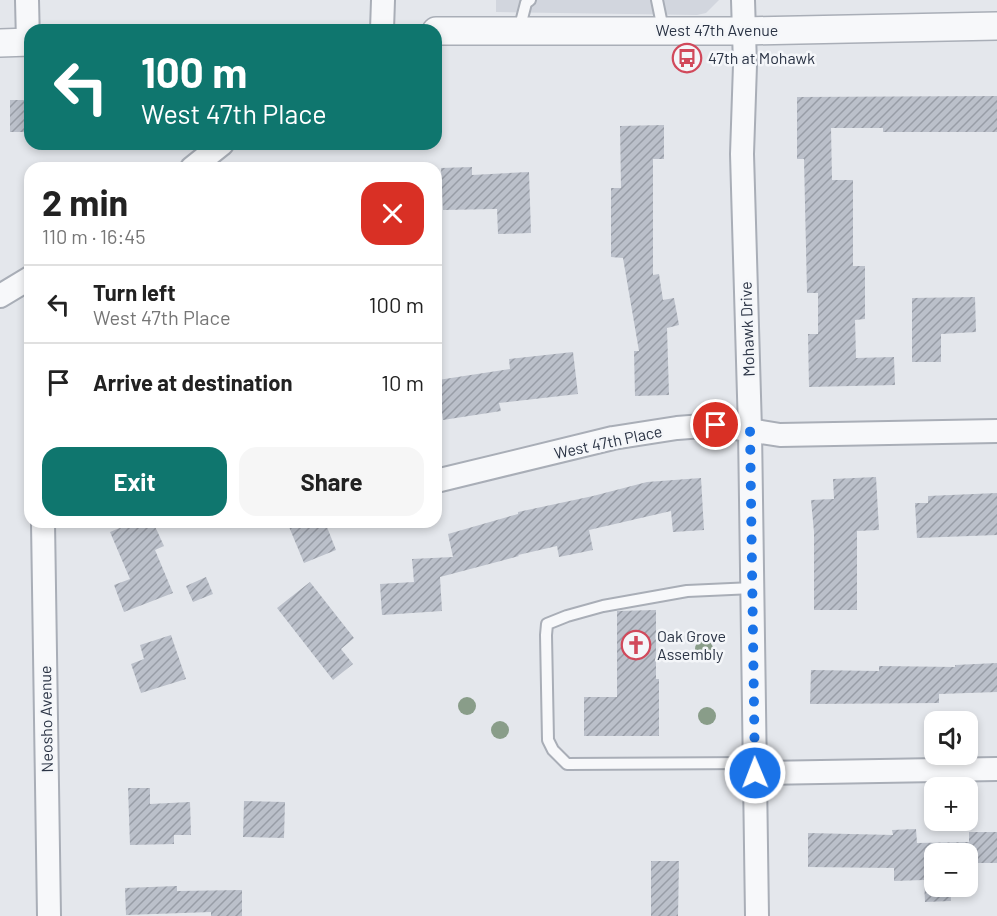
<!DOCTYPE html>
<html lang="en">
<head>
<meta charset="utf-8">
<style>
	:root { --surface:#fff; --page:#f6f6f6; --text:#222; --muted:#767676; --line:#e0e0e0; --accent:#0f766e }
	body { margin:0; font-family:Barlow,sans-serif; background:var(--page); color:var(--text); height:100vh; display:flex; flex-direction:column; font-size:22px; white-space:nowrap }
	* { box-sizing:border-box; margin:0 }
	p { font-size:20px; color:var(--muted) }
	.icon { flex:none; width:33px; height:33px; fill:none; stroke:currentColor; stroke-width:2; stroke-linecap:round; stroke-linejoin:round }
	.map { position:relative; flex:1; overflow:hidden }
	.panel { position:absolute; left:24px; top:162px; width:418px; height:366px; display:flex; flex-direction:column; background:var(--surface); border-radius:18px; box-shadow:0 3px 9px #0003 }
	.panel>* { flex:none }
	.top-card { position:absolute; left:24px; top:24px; width:418px; height:126px; border-radius:18px; box-shadow:0 3px 9px #0003; background:#0f766e; color:#fff; overflow:hidden }
	.tools { position:absolute; left:924px; top:711px; display:grid; gap:12px }
	.tools a { display:grid; place-items:center; width:54px; height:54px; border-radius:12px; background:var(--surface); box-shadow:0 3px 9px #0003; font-size:30px }
	.pin { position:absolute; display:grid; place-items:center; width:51px; height:51px; color:#fff; margin:-26px; border:3px solid #fff; border-radius:50%; box-shadow:0 2px 6px #0007 }
	.me { position:absolute; width:66px; margin:-33px; rotate:359deg; stroke-linejoin:round; filter:drop-shadow(0 0 4px #0008) }
	.turn { display:flex; align-items:center; gap:21px; height:126px; padding:0 18px; font-size:27px }
	.turn .icon { width:78px; height:78px; stroke-width:2.5 }
	.turn b { display:block; font-size:42px; line-height:51px }
	.round { display:grid; place-items:center; flex:none; width:63px; height:63px; border-radius:18px; background:var(--page) }
	.overview { display:flex; align-items:center; justify-content:space-between; height:102px; padding:0 18px }
	h1 { font-size:36px; font-weight:700; line-height:45px }
	.cta { display:flex; gap:12px; margin-top:auto; padding:12px 18px }
	.cta a { flex:1; height:69px; border-radius:18px; background:var(--accent); color:#fff; font-size:24px; font-weight:700; line-height:69px; text-align:center }
	.cta a+a { background:var(--page); color:var(--text) }
	ul { padding:0; list-style:none }
	li { display:flex; align-items:center; gap:18px; height:78px; padding:0 18px; border-top:2px solid var(--line) }
	li div { flex:1 }
	li b { display:block; font-size:22px }
	li em { font-style:normal }
	.map>svg:first-child { display:block }
</style>
</head>
<body>
<div class="map">
<svg width="997" height="916" viewBox="0 0 997 916">
	<defs>
		<pattern id="building-hatch" width="6" height="6" patternUnits="userSpaceOnUse" patternTransform="scale(1.5)"><rect width="6" height="6" fill="#bbc0ca"/><path d="M-1 1l2-2M0 6l6-6M5 7l2-2" fill="none" stroke="#989da6"/></pattern>
	</defs>
	<rect width="100%" height="100%" fill="#e4e7ec"/>
	<!-- built -->
	<polygon fill="#d2d6de" points="496,0 719,0 706,13 697,15 496,12"/>
	<!-- building -->
	<g fill="url(#building-hatch)">
		<polygon points="997,96 997,132 883,132 883,128 831,128 832,180 853,180 853,266 865,266 865,319 855,320 856,358 894,357 895,385 809,387 808,334 818,334 818,293 807,293 804,159 797,159 797,97"/>
		<rect x="10" y="100" width="20" height="32"/>
		<polygon points="664,125 664,159 653,159 653,275 659,274 663,300 674,298 679,325 667,328 669,395 635,396 634,351 639,351 623,258 611,257 611,188 621,188 620,126"/>
		<polygon points="472,167 472,175 529,172 531,233 498,234 497,209 443,210 441,168"/>
		<polygon points="975,297 976,332 941,334 941,362 912,362 912,298"/>
		<polygon points="573,352 578,394 499,403 501,411 443,420 438,380 510,369 509,359"/>
		<polygon points="876,477 879,530 857,531 857,610 814,610 814,532 811,500 834,499 833,479"/>
		<polygon points="701,478 704,530 673,532 671,511 589,530 593,550 559,557 557,546 518,555 519,556 440,577 442,611 382,615 380,584 414,582 412,559 453,557 448,534 518,514 518,512 593,496 647,482"/>
		<polygon points="997,493 997,535 917,538 915,503 928,503 928,496"/>
		<polygon points="134,522 153,522 164,546 155,550 173,593 124,612 114,585 130,579 110,532"/>
		<polygon points="287,522 325,522 336,550 304,563"/>
		<polygon points="206,577 213,594 193,602 186,586"/>
		<polygon points="310,582 354,638 341,649 353,664 333,680 277,608"/>
		<polygon points="656,610 656,679 659,679 659,736 584,736 584,697 617,697 617,611"/>
		<polygon points="171,635 186,679 141,693 131,664 144,659 140,645"/>
		<polygon points="997,663 997,692 939,694 939,703 810,704 811,670 879,671 879,666 955,667 955,665"/>
		<polygon points="128,788 150,788 150,804 190,802 191,835 174,835 174,844 130,845"/>
		<polygon points="244,801 285,802 284,838 243,837"/>
		<polygon points="916,829 917,843 969,842 969,832 997,832 997,863 968,863 968,854 934,854 934,886 950,886 951,901 925,902 924,880 894,881 894,868 808,867 808,833 893,835 892,830"/>
		<polygon points="651,861 679,861 678,916 651,916"/>
		<polygon points="177,886 177,891 242,890 242,916 211,916 211,912 126,915 125,888"/>
	</g>
	<g fill="none" stroke-linecap="round" stroke-linejoin="round">
		<!-- service casing -->
		<g stroke="#a9aeb7" stroke-width="14">
			<g id="service">
				<polyline points="657,0 663,29"/>
				<polyline points="519,30 526,3 530,0"/>
				<polyline points="753,588 687,591 603,606 567,616 547,624 546,635 548,740 553,750 567,764 754,763"/>
			</g>
		</g>
		<!-- minor casing -->
		<g stroke="#a9aeb7" stroke-width="26">
			<g id="minor">
				<polyline points="27,0 28,42"/>
				<polyline points="743,0 745,65 742,154 750,430 757,916"/>
				<polyline points="382,30 383,0"/>
				<polyline points="192,168 222,144"/>
				<polyline points="0,296 30,278"/>
				<polyline points="436,481 613,438 677,428 716,425 780,435 997,431"/>
				<polyline points="43,522 49,916"/>
				<polyline points="755,773 997,769"/>
			</g>
		</g>
		<!-- tertiary casing -->
		<g stroke="#a9aeb7" stroke-width="30">
			<g id="tertiary">
				<polyline points="436,31 744,31 997,26"/>
				<polyline points="0,43 30,42"/>
			</g>
		</g>
		<!-- service -->
		<use href="#service" stroke="#f7f8fa" stroke-width="10"/>
		<!-- minor -->
		<use href="#minor" stroke="#f7f8fa" stroke-width="22"/>
		<!-- tertiary -->
		<use href="#tertiary" stroke="#f7f8fa" stroke-width="27"/>
	</g>
	<!-- trees -->
	<g fill="#899d89">
		<circle cx="704" cy="649" r="9"/>
		<circle cx="467" cy="706" r="9"/>
		<circle cx="707" cy="716" r="9"/>
		<circle cx="500" cy="730" r="9"/>
	</g>
	<g fill="none" stroke-linecap="round" stroke-linejoin="round">
		<!-- route -->
		<polyline stroke="#1a73e8" stroke-width="10" stroke-dasharray="0 18" points="716,425 750,430 755,773"/>
	</g>
	<!-- icons -->
	<defs>
		<g id="bus-ring" transform="scale(1.5)"><circle r="9.5" fill="#f4f6f9" stroke="#d1495b" stroke-width="1.5"/><path d="M-5-6H5V4H4V6H2V4H-2V6H-4V4H-5ZM-3.5-4V0h7V-4ZM-3.5 1.2v1.5H-2V1.2ZM2 1.2v1.5H3.5V1.2Z" fill="#d1495b"/></g>
		<g id="church-ring" transform="scale(1.5)"><circle r="9.5" fill="#f4f6f9" stroke="#d1495b" stroke-width="1.5"/><path d="M-1.2-6h2.4v3.5h3.3v2.4h-3.3V6h-2.4V-.1h-3.3v-2.4h3.3Z" fill="#d1495b"/></g>
	</defs>
	<g fill-rule="evenodd">
		<use href="#bus-ring" x="687" y="58"/>
		<use href="#church-ring" x="636" y="645"/>
	</g>
	<g text-anchor="middle" stroke-width="5" stroke-linejoin="round" paint-order="stroke">
		<!-- street labels -->
		<g font-size="16" fill="#2b3445" stroke="#f4f6f9">
			<text x="717" y="36">West 47th Avenue</text>
			<text transform="translate(747 329) rotate(-92)" y="6">Mohawk Drive</text>
			<text transform="translate(608 442) rotate(-12)" y="6">West 47th Place</text>
			<text transform="translate(46 719) rotate(-91)" y="6">Neosho Avenue</text>
		</g>
		<!-- poi labels -->
		<g font-size="16" fill="#2b3445" stroke="#f4f6f9" text-anchor="start">
			<text x="708" y="64">47th at Mohawk</text>
			<text x="657" y="642">Oak Grove<tspan x="657" dy="18">Assembly</tspan></text>
		</g>
	</g>
</svg>
<div class="tools">
<a><svg class="icon" aria-label="sound" viewBox="0 0 24 24"><path d="M4 9h4l5-4v14l-5-4H4zM17 9q2 3 0 6"/></svg></a>
<a>+</a>
<a>−</a>
</div>
<div class="pin" style="left:716px;top:425px;background:#d93025"><svg class="icon" aria-label="arrive" viewBox="0 0 24 24"><path d="M6 21V4h12l-3 4 3 4H6"/></svg></div>
<svg class="me" style="left:755px;top:773px" viewBox="-20 -20 40 40"><circle r="17" fill="#1a73e8" stroke="#fff" stroke-width="3"/><path d="M0-11L8 9 0 5-8 9z" fill="#fff"/></svg>
<div class="top-card">
<div class="turn"><svg class="icon" aria-label="left" viewBox="0 0 24 24"><path d="M17 20v-9H6M10 6l-5 5 5 5"/></svg><div><b>100 m</b>West 47th Place</div></div>
</div>
<section class="panel">
<div class="overview"><div><h1>2 min</h1><p>110 m · 16:45</p></div><a class="round" style="background:#d93025;color:#fff"><svg class="icon" aria-label="close" viewBox="0 0 24 24"><path d="M6 6l12 12M18 6L6 18"/></svg></a></div>
<ul>
<li><svg class="icon" aria-label="left" viewBox="0 0 24 24"><path d="M17 20v-9H6M10 6l-5 5 5 5"/></svg><div><b>Turn left</b><p>West 47th Place</p></div><em>100 m</em></li>
<li><svg class="icon" aria-label="arrive" viewBox="0 0 24 24"><path d="M6 21V4h12l-3 4 3 4H6"/></svg><div><b>Arrive at destination</b></div><em>10 m</em></li>
</ul>
<div class="cta"><a>Exit</a><a>Share</a></div>
</section>
</div>
</body>
</html>
